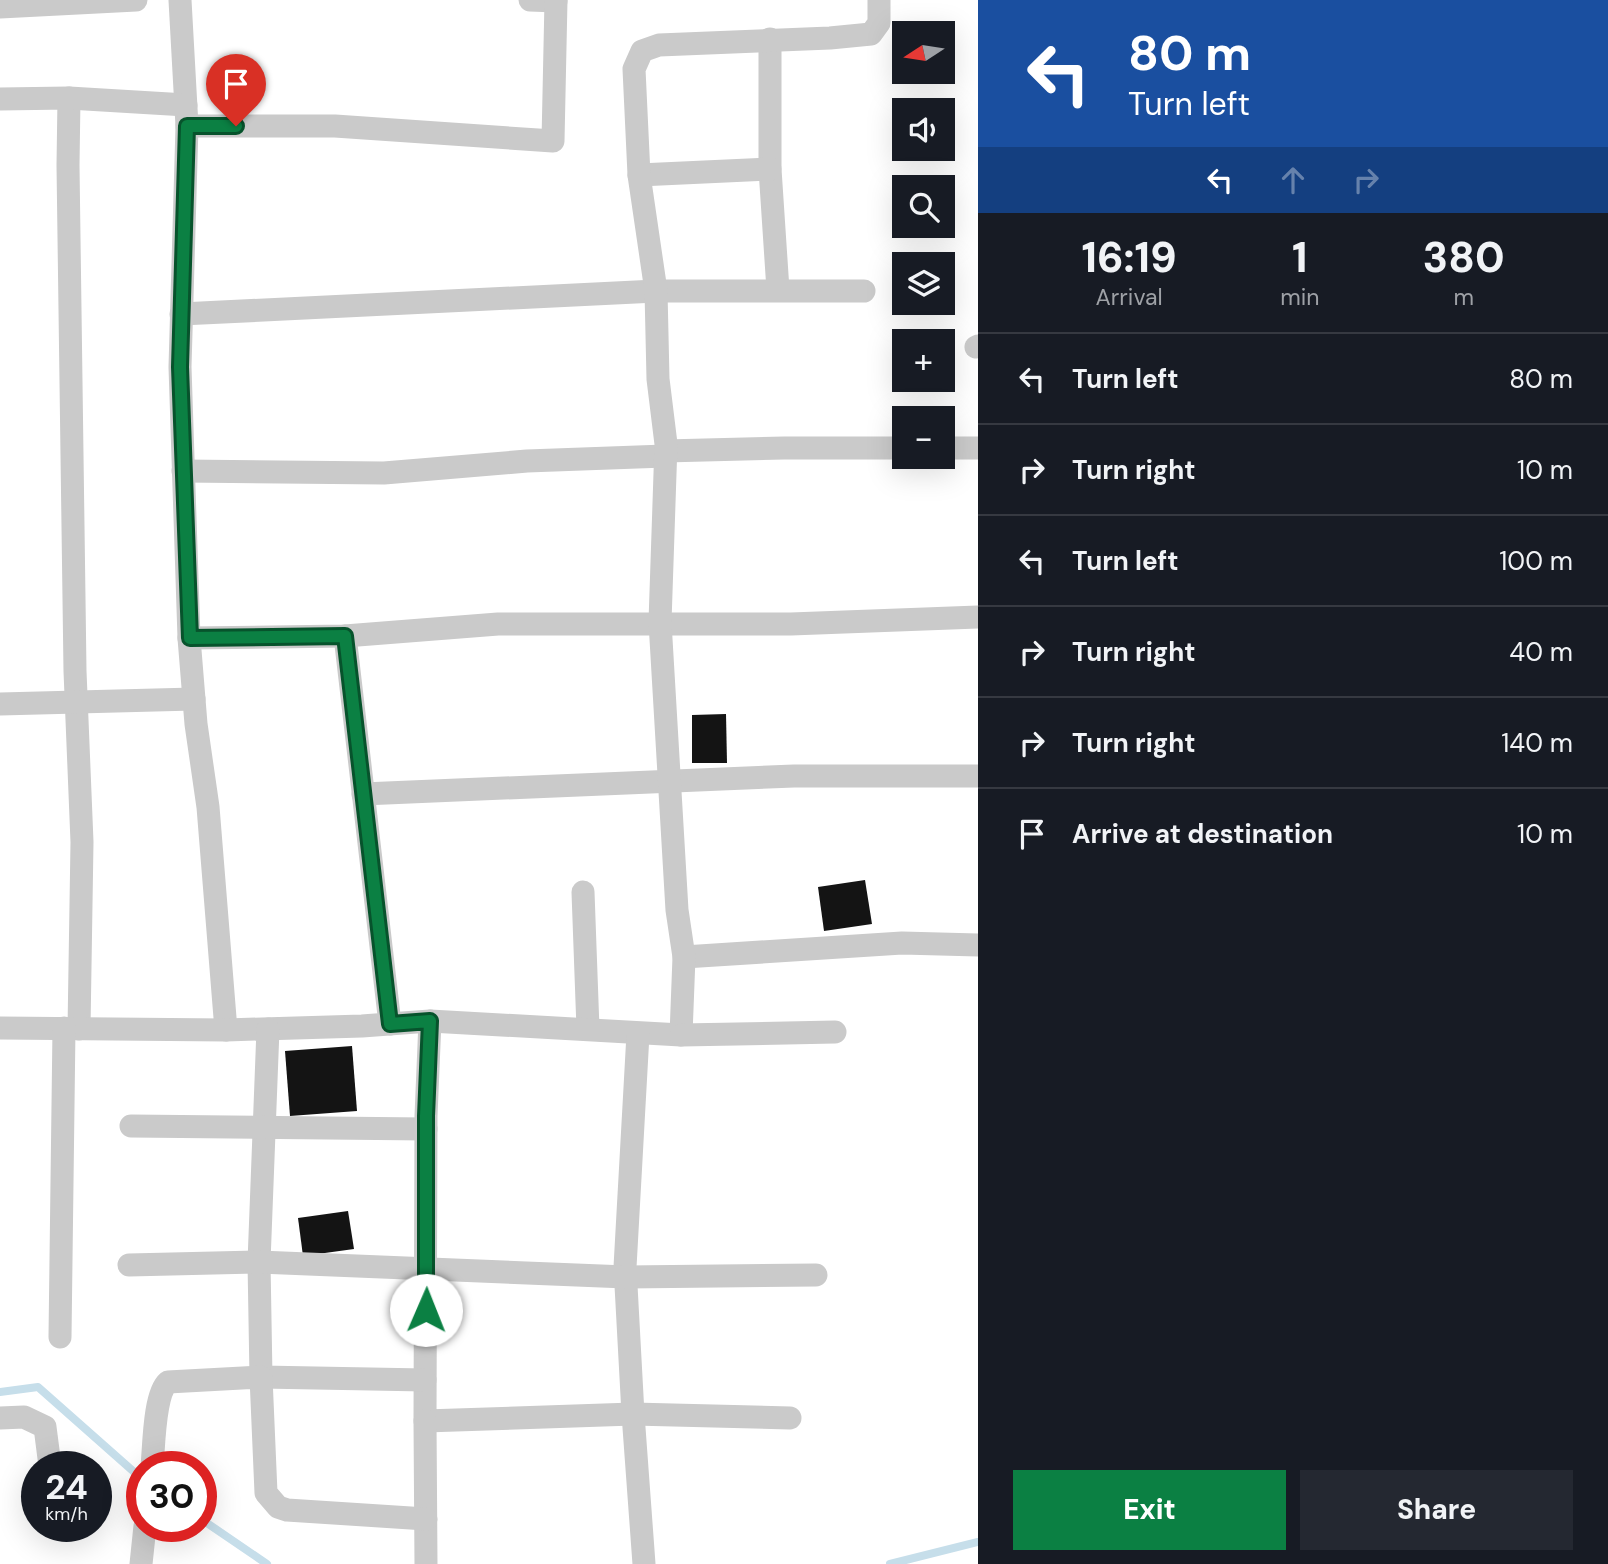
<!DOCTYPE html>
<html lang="en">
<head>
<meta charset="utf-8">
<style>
	:root { --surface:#171b24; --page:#242831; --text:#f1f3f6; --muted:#9ea1a6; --line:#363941; --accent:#0b8043 }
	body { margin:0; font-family:"DM Sans",sans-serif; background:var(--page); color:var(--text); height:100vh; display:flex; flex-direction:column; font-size:26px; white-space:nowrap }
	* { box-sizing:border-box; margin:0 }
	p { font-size:23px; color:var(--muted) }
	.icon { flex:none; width:38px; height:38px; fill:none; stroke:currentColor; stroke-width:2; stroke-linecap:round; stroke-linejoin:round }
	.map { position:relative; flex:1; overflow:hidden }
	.sheet { display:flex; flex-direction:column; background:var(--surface); width:630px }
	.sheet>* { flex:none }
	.banner { background:#1a4fa0; color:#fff; overflow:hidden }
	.needle { width:46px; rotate:258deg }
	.tools { position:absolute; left:892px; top:21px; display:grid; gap:14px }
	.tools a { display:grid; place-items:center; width:63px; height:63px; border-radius:0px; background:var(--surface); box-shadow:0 7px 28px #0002; font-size:35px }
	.speed { position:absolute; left:21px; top:1451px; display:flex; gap:14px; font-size:35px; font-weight:700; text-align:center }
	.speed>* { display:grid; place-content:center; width:91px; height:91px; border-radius:50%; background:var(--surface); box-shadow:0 7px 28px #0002; line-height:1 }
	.speed small { font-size:18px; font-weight:400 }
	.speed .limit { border:10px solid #d22; background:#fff; color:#111 }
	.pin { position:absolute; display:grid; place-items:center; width:60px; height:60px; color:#fff; margin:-72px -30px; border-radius:50% 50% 50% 0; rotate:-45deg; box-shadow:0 0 7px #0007 }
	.pin .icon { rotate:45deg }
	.me { position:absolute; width:77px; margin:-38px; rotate:1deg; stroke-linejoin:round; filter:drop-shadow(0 0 5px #0008) }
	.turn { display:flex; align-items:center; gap:24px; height:147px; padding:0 35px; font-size:32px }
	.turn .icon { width:91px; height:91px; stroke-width:2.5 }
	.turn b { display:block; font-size:49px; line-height:60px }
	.lanes { display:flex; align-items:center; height:66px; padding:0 35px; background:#0003; justify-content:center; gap:35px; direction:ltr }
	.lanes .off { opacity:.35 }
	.eta { display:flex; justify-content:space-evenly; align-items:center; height:119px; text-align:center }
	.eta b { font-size:42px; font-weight:800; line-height:49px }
	.action { display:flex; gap:14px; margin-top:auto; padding:14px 35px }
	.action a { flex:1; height:80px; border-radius:0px; background:var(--accent); color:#fff; font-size:28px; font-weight:800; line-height:80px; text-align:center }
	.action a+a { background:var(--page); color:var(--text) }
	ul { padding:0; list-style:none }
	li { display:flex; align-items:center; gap:21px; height:91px; padding:0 35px; border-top:2px solid var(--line) }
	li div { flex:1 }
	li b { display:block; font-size:26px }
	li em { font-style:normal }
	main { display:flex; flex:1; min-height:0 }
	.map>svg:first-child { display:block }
</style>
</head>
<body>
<main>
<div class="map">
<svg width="978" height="1564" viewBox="0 0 978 1564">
	<rect width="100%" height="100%" fill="#fff"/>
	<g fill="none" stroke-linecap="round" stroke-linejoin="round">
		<!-- stream -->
		<g stroke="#c6deea" stroke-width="8">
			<polyline points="0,1392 38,1387 142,1479"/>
			<polyline points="201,1519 267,1564"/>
			<polyline points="890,1564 978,1542"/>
		</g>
	</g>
	<!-- building -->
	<g fill="#141414">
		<polygon points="726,714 727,763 692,763 692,715"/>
		<polygon points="865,880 872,924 824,931 818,887"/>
		<polygon points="352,1046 357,1111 290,1116 285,1051"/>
		<polygon points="348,1211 354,1249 303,1256 298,1218"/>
	</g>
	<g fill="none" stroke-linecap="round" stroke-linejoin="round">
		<!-- street -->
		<g stroke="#cacaca" stroke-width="23">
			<polyline points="180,0 187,126 180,367 189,638 196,724 208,807 226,1030"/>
			<polyline points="530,0 556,1"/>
			<polyline points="0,7 136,0"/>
			<polyline points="770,39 770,169 778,290"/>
			<polyline points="69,98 68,165 75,671 82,842 79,1029"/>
			<polyline points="0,99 69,98 186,105"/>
			<polyline points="187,126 335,126 553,141 556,0"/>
			<polyline points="639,175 770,169"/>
			<polyline points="181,314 656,291 864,291"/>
			<polyline points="976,347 978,346"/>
			<polyline points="943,448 978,448"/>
			<polyline points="665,451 784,448 905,448"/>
			<polyline points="183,471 384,473 527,461 665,456"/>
			<polyline points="345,636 390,1024"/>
			<polyline points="189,638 345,636 498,624 791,624 978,617"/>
			<polyline points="0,704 194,699"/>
			<polyline points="363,794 794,776 978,776"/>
			<polyline points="583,892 588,1029"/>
			<polyline points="684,957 902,943 978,945"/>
			<polyline points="430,1021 426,1116 425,1421 633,1414 790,1418"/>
			<polyline points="0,1028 226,1030 362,1026 430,1021 681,1035 684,957 677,910 660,622 666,444 658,379 656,291 639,175 634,69 642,51 659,45 830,38 871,34 879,23 879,0"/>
			<polyline points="268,1029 259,1262 261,1377 425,1380"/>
			<polyline points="638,1034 625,1267 633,1414 644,1564"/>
			<polyline points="681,1035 835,1032"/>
			<polyline points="131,1126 426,1129"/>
			<polyline points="129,1265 259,1262 626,1277 816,1275"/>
			<polyline points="60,1337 64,1028"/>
			<polyline points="0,1418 24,1417 45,1427 50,1466"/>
			<polyline points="425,1421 426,1564"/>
			<path d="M152,1466C154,1447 154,1394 168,1382L261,1377L266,1493L278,1507L287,1510L426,1519"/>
			<polyline points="141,1564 145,1526"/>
		</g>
	</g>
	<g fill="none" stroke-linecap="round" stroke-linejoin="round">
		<!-- route casing -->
		<g stroke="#07532c" stroke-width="18">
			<polyline id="route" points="236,126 187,126 180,367 190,638 345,636 390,1024 430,1021 426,1116 426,1310"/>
		</g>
		<!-- route -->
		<use href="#route" stroke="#0b8043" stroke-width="12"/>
	</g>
</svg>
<div class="tools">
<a><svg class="needle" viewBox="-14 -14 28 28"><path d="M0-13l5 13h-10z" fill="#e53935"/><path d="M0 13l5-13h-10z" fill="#9ea1a6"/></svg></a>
<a><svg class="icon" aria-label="sound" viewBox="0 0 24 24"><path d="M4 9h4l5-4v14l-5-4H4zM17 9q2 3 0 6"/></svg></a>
<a><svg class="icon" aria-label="search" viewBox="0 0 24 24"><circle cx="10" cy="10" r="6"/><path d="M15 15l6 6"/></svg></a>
<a><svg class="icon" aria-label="layers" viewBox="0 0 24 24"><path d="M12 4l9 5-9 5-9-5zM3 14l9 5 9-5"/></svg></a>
<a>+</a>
<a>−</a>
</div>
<div class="speed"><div>24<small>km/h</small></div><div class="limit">30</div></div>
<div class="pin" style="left:236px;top:126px;background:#d93025"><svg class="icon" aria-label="arrive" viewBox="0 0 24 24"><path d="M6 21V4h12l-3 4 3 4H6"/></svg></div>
<svg class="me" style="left:426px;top:1310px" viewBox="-20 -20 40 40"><circle r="19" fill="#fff"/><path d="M0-13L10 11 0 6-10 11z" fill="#0b8043"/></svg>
</div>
<section class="sheet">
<div class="banner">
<div class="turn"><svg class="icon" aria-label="left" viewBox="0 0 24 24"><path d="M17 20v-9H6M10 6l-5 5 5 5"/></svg><div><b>80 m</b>Turn left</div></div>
<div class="lanes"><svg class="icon" aria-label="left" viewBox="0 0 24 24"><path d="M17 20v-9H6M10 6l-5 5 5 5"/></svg><svg class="icon off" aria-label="ahead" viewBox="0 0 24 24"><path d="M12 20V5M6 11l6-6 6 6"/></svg><svg class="icon off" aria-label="right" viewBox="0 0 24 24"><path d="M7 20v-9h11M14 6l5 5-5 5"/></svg></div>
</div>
<div class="eta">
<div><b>16:19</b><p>Arrival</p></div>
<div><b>1</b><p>min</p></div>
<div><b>380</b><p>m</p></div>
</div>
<ul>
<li><svg class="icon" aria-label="left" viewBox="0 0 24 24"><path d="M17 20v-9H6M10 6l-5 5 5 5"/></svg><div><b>Turn left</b></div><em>80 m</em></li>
<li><svg class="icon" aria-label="right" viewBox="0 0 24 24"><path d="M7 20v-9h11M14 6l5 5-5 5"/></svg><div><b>Turn right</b></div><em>10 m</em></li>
<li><svg class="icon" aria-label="left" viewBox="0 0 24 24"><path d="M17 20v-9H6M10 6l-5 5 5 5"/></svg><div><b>Turn left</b></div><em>100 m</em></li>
<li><svg class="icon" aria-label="right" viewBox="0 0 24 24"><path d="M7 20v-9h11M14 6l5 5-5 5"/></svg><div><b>Turn right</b></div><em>40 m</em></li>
<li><svg class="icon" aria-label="right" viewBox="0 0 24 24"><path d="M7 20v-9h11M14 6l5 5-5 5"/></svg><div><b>Turn right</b></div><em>140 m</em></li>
<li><svg class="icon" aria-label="arrive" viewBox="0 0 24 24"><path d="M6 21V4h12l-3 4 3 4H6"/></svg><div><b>Arrive at destination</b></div><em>10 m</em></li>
</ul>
<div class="action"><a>Exit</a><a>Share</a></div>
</section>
</main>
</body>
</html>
